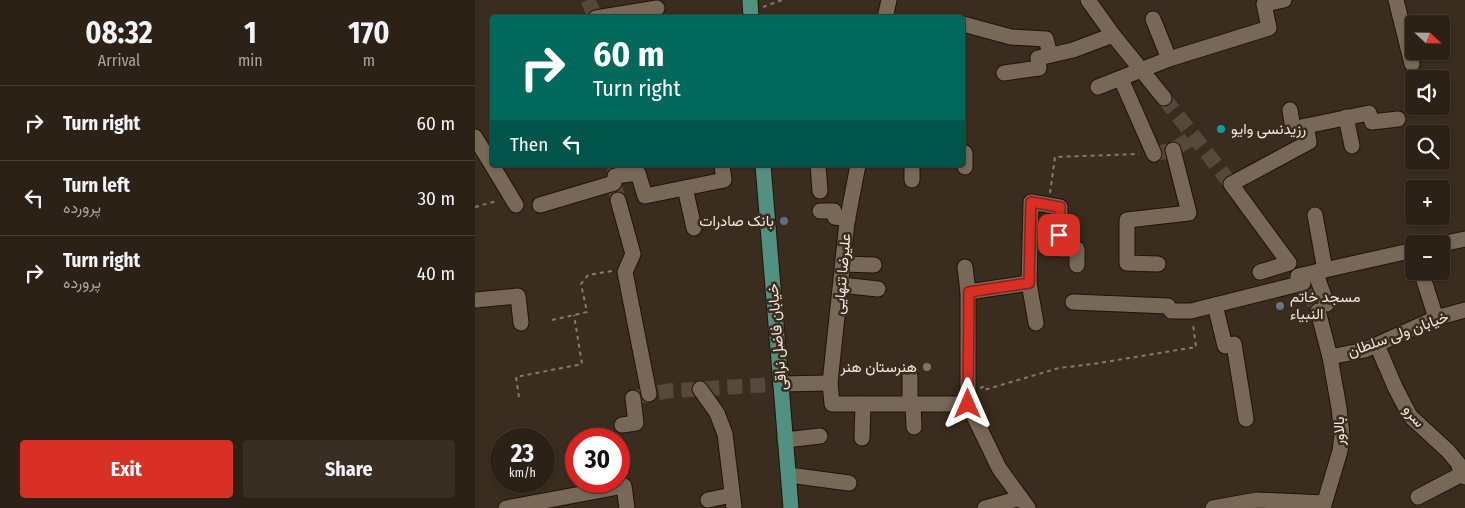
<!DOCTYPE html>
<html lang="en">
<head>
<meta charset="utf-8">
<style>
	:root { --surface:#2c2116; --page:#382e23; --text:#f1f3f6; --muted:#a6a3a1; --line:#483e35; --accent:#d93025 }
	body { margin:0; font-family:"Fira Sans Condensed",Vazirmatn,sans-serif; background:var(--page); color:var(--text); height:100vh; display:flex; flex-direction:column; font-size:19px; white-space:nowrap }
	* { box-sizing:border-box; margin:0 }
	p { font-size:16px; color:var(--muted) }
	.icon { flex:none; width:28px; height:28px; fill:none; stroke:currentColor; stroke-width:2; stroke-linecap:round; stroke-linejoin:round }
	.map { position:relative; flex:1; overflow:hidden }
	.panel { display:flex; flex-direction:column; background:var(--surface); width:475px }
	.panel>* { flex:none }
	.guide { position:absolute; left:15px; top:15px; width:475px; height:152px; border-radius:5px; box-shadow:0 1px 4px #0004,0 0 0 1px var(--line); background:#00695c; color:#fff; overflow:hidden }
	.needle { width:32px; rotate:112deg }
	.buttons { position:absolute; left:930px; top:15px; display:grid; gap:10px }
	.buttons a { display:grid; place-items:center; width:45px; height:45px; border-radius:5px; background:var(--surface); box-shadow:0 1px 4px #0004,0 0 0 1px var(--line); font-size:25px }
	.speed { position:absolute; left:15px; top:428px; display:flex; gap:10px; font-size:25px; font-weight:700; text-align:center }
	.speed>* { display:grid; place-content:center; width:65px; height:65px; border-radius:50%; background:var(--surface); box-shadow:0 1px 4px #0004,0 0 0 1px var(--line); line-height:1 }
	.speed small { font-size:12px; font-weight:400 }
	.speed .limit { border:8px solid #d22; background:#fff; color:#111 }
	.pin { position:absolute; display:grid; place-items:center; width:42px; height:42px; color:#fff; margin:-21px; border-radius:10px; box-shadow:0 2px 8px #0006 }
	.me { position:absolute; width:55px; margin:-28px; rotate:0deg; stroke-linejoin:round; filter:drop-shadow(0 0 4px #0008) }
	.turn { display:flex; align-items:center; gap:18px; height:105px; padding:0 20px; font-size:22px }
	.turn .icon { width:65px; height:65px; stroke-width:2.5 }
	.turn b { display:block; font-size:35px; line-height:42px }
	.then { display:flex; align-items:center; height:48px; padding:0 20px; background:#0003; gap:10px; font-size:19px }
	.eta { display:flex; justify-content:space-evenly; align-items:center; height:85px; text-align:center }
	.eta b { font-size:30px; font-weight:700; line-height:35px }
	.action { display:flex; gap:10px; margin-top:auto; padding:10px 20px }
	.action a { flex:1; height:58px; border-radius:5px; background:var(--accent); color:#fff; font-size:20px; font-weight:700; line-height:58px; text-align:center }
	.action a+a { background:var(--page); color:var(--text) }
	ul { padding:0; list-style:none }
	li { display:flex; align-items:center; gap:15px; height:75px; padding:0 20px; border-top:1px solid var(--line) }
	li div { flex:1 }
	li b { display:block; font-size:19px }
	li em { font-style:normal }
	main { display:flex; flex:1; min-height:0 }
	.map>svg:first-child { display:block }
</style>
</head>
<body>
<main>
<section class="panel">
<div class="eta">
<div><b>08:32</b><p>Arrival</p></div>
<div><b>1</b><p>min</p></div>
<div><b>170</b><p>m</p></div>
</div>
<ul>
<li><svg class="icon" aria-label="right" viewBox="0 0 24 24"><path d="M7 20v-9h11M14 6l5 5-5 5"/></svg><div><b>Turn right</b></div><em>60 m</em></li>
<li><svg class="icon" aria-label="left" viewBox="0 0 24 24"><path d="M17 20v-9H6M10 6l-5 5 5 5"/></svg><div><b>Turn left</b><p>پرورده</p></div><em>30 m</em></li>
<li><svg class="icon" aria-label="right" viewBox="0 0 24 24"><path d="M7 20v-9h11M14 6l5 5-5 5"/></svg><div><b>Turn right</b><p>پرورده</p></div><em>40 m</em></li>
</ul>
<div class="action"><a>Exit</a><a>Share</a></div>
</section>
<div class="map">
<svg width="990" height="508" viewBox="0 0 990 508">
	<rect width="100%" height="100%" fill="#3a2c1e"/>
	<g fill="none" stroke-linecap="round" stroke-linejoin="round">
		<!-- minor-tunnel -->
		<g stroke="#56483b" stroke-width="15" stroke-dasharray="15 8" stroke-linecap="butt">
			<polyline points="113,0 120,17"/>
			<polyline points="689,98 756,184"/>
			<polyline points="679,154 698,150 720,136"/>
			<polyline points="140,165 139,183 143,200"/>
			<polyline points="820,272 836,296 843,311"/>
			<polyline points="161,397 192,391 306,384"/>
		</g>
		<!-- minor casing -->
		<g stroke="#211407" stroke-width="17">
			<g id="minor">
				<polyline points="613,0 638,35 689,98"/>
				<polyline points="921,0 937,64"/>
				<polyline points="121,18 182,8"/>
				<polyline points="410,18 414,0"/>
				<polyline points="678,19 694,59"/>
				<polyline points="488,24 536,37 571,39 575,55"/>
				<polyline points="529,73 564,68 563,58 598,50 638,35"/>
				<polyline points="646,79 679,154"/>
				<polyline points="623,87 694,59 794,28 789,4 809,0"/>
				<polyline points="871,117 877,146"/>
				<polyline points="831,126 894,113 897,122 923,119"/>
				<polyline points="0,137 41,205"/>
				<polyline points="488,153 490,153 490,167"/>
				<polyline points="343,165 345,191"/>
				<polyline points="383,165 372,222 355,383 357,404 493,404"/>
				<polyline points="437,165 437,180"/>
				<polyline points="140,176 163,173 170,196 249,180 247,165"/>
				<polyline points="210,188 219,228"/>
				<polyline points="143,200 158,254 150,272 174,394"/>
				<polyline points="65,205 139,183"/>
				<polyline points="345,211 359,211 360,217 373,219"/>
				<polyline points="840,215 850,270"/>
				<polyline points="966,244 990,239"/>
				<polyline points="368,264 399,265"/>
				<polyline points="683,264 652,263 652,220 714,213 698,150"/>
				<polyline points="490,267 493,292 493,404 524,468 553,508"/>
				<polyline points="946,271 961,318"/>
				<polyline points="785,272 814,263 756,184 834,142 831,126 818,129 815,110"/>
				<polyline points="840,272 852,304"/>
				<polyline points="823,276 939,250"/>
				<polyline points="366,285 403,289"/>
				<polyline points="493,292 554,283"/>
				<polyline points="0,300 43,296 46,323"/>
				<polyline points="598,302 693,306 696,311 716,311 828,283"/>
				<polyline points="740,305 750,346 759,344 771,419"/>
				<polyline points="843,311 855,357 864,408 867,435 865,451 848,508"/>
				<polyline points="561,323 554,283 556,202 585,207 584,249 602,249 602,265"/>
				<polyline points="902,345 920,387 935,416 973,451 983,463 987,474 990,477"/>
				<polyline points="855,357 890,350 961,318 990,310"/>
				<polyline points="306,384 355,383"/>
				<polyline points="225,389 242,413 250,434 259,508"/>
				<polyline points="435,405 435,376"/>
				<polyline points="438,405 439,427"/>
				<polyline points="147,425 161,423 158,398"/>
				<polyline points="387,438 388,404"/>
				<polyline points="310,440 345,436"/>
				<polyline points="314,475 374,483"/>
				<polyline points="943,497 987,474"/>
				<polyline points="233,500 257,495"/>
				<polyline points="31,508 149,486 152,508"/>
				<polyline points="510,508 546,498"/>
				<polyline points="738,508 782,500 849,503"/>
			</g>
		</g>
		<!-- major casing -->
		<g stroke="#211407" stroke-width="17">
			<g id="major">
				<polyline points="275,0 276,18"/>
				<polyline points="288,165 316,508"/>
			</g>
		</g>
		<!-- path -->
		<g stroke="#867a6e" stroke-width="2" stroke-dasharray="4 4" stroke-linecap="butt">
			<polyline points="288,7 307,0"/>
			<polyline points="575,193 580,157 664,154"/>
			<polyline points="0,207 22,201"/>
			<polyline points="77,320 112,312 106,284 113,275 137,271"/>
			<polyline points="505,388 508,387 509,390 584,368 618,364 721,347 718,324"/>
			<polyline points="44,397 41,377 107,364 99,315"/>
		</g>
		<!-- minor -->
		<use href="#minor" stroke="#786858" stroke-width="15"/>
		<!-- major -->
		<use href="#major" stroke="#529181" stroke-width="15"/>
	</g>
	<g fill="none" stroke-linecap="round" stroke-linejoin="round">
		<!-- route casing -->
		<g stroke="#8d1f18" stroke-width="12">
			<polyline id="route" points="493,404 494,292 554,283 556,202 585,207 584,235"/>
		</g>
		<!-- route -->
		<use href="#route" stroke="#d93025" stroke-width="9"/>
	</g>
	<!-- markers -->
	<circle fill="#0f9aa8" stroke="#3a2c1e" stroke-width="2" cx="746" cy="129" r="5"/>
	<circle fill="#5c6f8a" stroke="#3a2c1e" stroke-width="2" cx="309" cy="221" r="5"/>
	<circle fill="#6b7280" stroke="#3a2c1e" stroke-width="2" cx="805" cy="306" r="5"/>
	<circle fill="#8d6e63" stroke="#3a2c1e" stroke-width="2" cx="452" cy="367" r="5"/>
	<g text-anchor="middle" stroke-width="5" stroke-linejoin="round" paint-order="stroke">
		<!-- poi labels -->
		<g font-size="15" fill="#f2e8df" stroke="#3a2c1e" text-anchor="start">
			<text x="756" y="134">رزیدنسی وایو</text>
			<text x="299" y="226" text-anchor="end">بانک صادرات</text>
			<text x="815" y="302">مسجد خاتم<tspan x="815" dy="17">النبیاء</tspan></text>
			<text x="442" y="372" text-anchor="end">هنرستان هنر</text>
		</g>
		<!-- street labels -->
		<g font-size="15" fill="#f2e8df" stroke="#3a2c1e">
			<text transform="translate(367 274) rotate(-85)" y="5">علیرضا تنهایی</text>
			<text transform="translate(923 334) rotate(-20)" y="5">خیابان ولی سلطان</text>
			<text transform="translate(302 337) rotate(-95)" y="5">خیابان فاضل نراقی</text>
			<text transform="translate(939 416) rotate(50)" y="5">سرو</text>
			<text transform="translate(864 431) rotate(-90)" y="5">بالاور</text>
		</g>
	</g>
</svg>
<div class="buttons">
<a><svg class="needle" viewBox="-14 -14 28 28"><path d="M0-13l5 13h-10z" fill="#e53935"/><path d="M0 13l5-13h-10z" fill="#a6a3a1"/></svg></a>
<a><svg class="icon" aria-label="sound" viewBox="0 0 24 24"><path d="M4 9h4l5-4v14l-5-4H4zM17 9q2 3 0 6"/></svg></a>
<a><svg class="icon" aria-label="search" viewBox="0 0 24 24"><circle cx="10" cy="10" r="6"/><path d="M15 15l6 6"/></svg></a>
<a>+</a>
<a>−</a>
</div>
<div class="speed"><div>23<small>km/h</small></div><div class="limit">30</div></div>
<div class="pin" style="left:584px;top:235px;background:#d93025"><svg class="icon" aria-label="arrive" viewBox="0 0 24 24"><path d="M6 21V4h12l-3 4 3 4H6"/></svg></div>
<svg class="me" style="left:493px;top:404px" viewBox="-20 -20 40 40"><path d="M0-17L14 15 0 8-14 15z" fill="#d93025" stroke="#fff" stroke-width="4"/></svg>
<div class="guide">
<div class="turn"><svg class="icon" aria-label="right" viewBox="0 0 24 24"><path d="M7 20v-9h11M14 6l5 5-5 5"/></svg><div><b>60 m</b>Turn right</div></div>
<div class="then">Then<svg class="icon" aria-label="left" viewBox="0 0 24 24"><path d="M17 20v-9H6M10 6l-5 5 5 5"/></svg></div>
</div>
</div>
</main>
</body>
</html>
